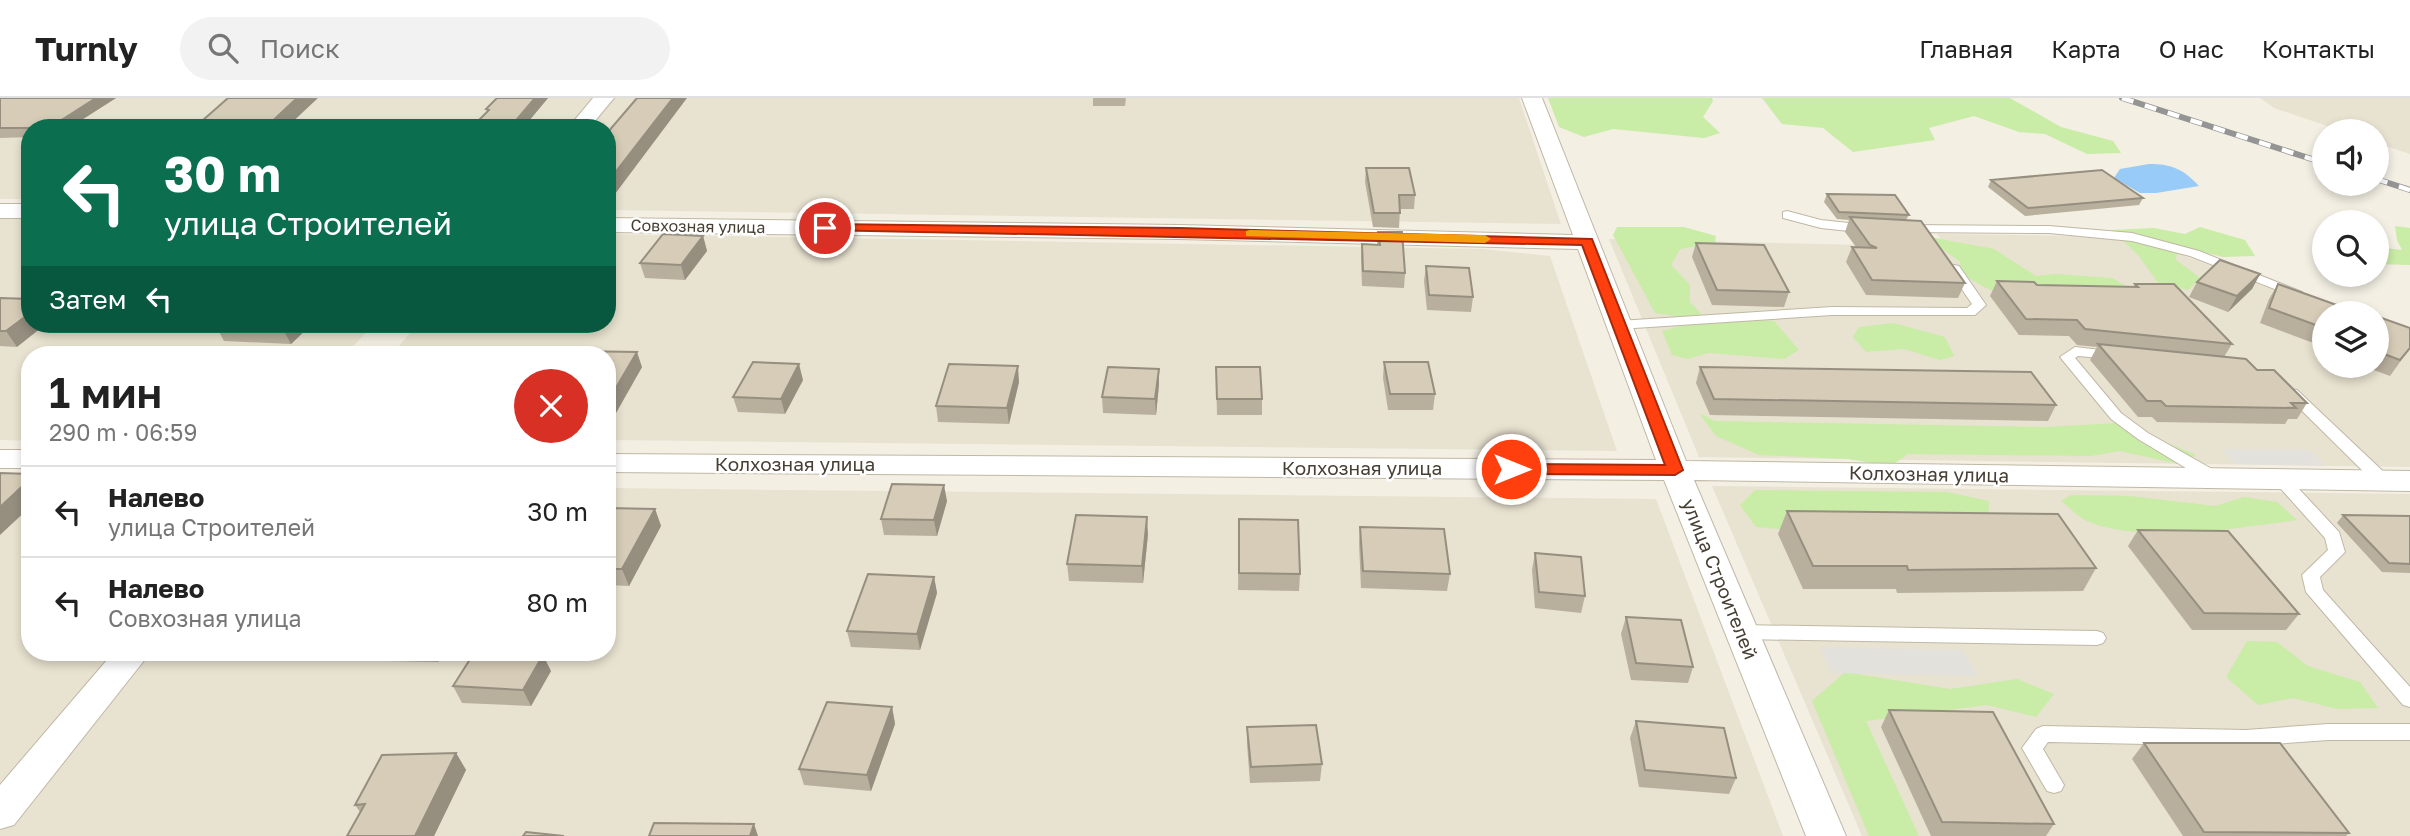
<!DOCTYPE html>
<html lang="ru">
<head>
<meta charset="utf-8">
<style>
	:root { --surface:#fff; --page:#f2f2f2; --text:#222; --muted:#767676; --line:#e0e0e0 }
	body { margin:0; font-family:"Golos Text",sans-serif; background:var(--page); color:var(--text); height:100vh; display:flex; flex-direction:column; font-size:26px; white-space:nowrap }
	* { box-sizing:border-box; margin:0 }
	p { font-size:23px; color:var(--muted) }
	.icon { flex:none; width:38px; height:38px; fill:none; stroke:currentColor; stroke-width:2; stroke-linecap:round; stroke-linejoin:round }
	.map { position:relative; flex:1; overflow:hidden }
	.side { position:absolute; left:21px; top:248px; width:595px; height:315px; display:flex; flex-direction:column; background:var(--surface); border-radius:28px; box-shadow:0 4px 10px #0003 }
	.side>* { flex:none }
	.top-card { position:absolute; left:21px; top:21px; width:595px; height:214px; border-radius:28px; box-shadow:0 4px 10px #0003; background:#0b6e4f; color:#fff; overflow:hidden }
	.tools { position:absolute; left:2312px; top:21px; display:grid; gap:14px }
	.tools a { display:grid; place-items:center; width:77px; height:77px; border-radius:50%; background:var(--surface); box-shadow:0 4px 10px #0003; font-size:35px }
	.pin { position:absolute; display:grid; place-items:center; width:60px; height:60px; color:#fff; margin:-30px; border:4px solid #fff; border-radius:50%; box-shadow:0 2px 7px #0007 }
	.me { position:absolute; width:77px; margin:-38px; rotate:90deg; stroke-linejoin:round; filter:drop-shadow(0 0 5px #0008) }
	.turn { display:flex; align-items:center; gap:24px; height:147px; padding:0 28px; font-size:32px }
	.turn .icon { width:91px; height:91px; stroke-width:2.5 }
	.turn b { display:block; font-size:49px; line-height:60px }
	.then { display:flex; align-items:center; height:66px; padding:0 28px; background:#0003; gap:14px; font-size:26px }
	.round { display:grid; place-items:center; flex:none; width:74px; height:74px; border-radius:37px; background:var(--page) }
	.head { display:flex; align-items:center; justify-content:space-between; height:119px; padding:0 28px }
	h1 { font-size:42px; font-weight:600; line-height:52px }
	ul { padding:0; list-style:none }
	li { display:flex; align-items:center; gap:21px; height:91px; padding:0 28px; border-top:2px solid var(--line) }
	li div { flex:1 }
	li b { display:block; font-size:26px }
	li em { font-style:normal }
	header { display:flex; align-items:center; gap:42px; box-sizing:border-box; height:98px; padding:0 35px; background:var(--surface); border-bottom:2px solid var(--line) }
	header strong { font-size:33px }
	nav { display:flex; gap:38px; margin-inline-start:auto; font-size:24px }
	.search { width:490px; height:63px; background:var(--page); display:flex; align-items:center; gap:18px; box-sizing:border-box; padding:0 24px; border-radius:38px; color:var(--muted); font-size:26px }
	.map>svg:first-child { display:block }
</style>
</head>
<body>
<header>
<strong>Turnly</strong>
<div class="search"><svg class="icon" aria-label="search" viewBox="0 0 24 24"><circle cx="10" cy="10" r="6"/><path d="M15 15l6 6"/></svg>Поиск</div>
<nav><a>Главная</a><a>Карта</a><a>О нас</a><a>Контакты</a></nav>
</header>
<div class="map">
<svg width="2410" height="738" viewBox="0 0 2410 738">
	<rect width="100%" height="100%" fill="#f3efe3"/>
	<!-- residential -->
	<g fill="#e8e2d0">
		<polygon points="0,0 1519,0 1561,126 607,112 607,30 30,30 30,101 0,101"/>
		<polygon points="2260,0 2410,0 2410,56 2377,45 2376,33 2342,33 2274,10"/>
		<polygon points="0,119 30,120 30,226 374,226 345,257 30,257 30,343 0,342"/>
		<polygon points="607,136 1483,151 1550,158 1617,353 607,342 607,257 391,257 418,226 607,226"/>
		<polygon points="1937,136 2095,138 2134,143 2169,152 2340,215 2324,215 2324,268 2376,268 2410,241 2410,369 1699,359 1609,141 1946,149"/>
		<polygon points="0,385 30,386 30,555 607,555 607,390 1656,401 1783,738 0,738"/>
		<polygon points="1712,388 2410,396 2410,738 1862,738"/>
	</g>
	<!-- green -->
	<g fill="#c9eca7">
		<polygon points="1548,0 1712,0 1713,3 1703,19 1720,35 1704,40 1613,31 1584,39 1559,29"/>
		<polygon points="1762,0 2010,0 2061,29 2113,43 2121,55 2087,56 2045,36 2019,34 1974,18 1929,30 1935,42 1853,54 1823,30 1782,26"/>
		<polygon points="2395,128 2410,130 2410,167 2377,166 2377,149 2402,152 2397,142"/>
		<polygon points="1617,129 1684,129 1716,138 1715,145 1680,151 1671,167 1690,187 1690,204 1705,220 1774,223 1799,252 1784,261 1709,255 1687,261 1672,257 1662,233 1684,227 1676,218 1655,215 1613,137"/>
		<polygon points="2200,129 2245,142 2255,158 2223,159 2181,149 2175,161 2200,180 2188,192 2158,185 2139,158 2112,132 2154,130 2185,136"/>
		<polygon points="1903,134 1994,151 2036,178 2056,176 2112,180 2135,193 2071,197 2050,187 1990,192 1961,176 1960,164 1940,149 1896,148"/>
		<polygon points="1893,225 1945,239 1954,258 1940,262 1904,251 1866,254 1853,239 1859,229"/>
		<polygon points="1699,315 1715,323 2043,329 2119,325 2196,357 2179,366 2120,353 2091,358 1908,356 1891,368 1848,361 1759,357 1716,338"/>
		<polygon points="1755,392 1947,394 1989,403 1988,424 1779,431 1756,429 1740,407"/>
		<path d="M2071,397L2130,398L2215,408L2244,399L2277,404L2297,422C2241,430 2138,446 2087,423C2078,419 2069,409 2061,403Z"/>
		<polygon points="2247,543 2277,544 2308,568 2360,584 2378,610 2337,611 2293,600 2258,607 2226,579"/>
		<polygon points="1845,574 1950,591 2017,581 2054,596 2036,619 1987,607 1866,623 1919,738 1869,738 1812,603"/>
	</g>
	<!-- parking -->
	<g fill="#e3e1dc">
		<polygon points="2221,351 2310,352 2326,368 2235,366"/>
		<polygon points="1820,549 1963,552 1977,578 1832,575"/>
	</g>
	<!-- water -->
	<path fill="#98cbf7" d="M2149,66C2172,66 2183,71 2199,88L2156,95H2140L2114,80L2120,71Z"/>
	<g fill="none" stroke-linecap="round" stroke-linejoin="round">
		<!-- service casing -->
		<g stroke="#c0b8a5" stroke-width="2">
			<g id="service">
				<polygon points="1787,113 1821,122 1867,127 1873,131 1867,135 1821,130 1783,120 1783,114"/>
				<polygon points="1907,127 2049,128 2132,135 2199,153 2302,194 2300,197 2290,197 2190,158 2132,143 2049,135 1903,134 1901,131"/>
				<polygon points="1954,167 1959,168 1986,207 1975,217 1832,217 1619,231 1612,227 1619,223 1832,209 1967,210 1972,206 1948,171"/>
				<polygon points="2075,249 2118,254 2120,257 2118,260 2113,261 2078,258 2075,260 2121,315 2148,335 2221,376 2223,380 2221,384 2209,384 2138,341 2111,321 2060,259"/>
				<polygon points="2292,291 2297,292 2388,378 2390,382 2388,386 2376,386 2287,298 2285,295 2287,292"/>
				<polygon points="2280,376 2286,377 2339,434 2345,454 2320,479 2323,492 2410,589 2410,609 2403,607 2306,494 2302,477 2328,452 2325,440 2272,381"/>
				<polygon points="1742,527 2097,533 2103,535 2106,540 2103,545 2097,547 1742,541 1736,539 1733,534 1736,529"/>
				<polygon points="2328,626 2410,626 2410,642 2328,642 2246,648 2048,644 2043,651 2064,687 2061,693 2054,695 2047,693 2022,650 2036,631 2043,628 2246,632"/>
			</g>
		</g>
		<!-- minor casing -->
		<g stroke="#c0b8a5" stroke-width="2">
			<g id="minor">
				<polygon points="593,0 614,0 589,30 568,30"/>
				<polygon points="1522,0 1542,0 1686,363 2410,373 2410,393 1694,382 1846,738 1806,738 1664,382 607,374 607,356 1656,362 1578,151 1179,141 607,134 607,120 1179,127 1573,137"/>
				<rect x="0" y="106" width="30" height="14"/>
				<rect x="0" y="352" width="30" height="18"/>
				<polygon points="113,555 150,555 14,727 0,731 0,687"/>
			</g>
		</g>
		<!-- service -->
		<use href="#service" fill="#fff" fill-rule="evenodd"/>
		<!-- minor -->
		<use href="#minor" fill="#fff" fill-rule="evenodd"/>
		<!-- rail casing -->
		<g stroke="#949494" stroke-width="6">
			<g id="rail">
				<polyline points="2122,0 2324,65"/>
				<polyline points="2376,81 2410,92"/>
			</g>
		</g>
		<!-- rail -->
		<use href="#rail" stroke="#fff" stroke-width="4.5" stroke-dasharray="12" stroke-linecap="butt"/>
	</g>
	<!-- wall -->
	<g fill="#b8af9d">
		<polygon points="0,0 116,0 69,30 30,30 30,39 0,40"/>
		<polygon points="548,0 523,30 477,30 475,26 487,14 486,11"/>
		<polygon points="1093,0 1126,0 1125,8 1093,8"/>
		<polygon points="607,35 612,100 607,99"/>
		<polygon points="1366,70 1415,97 1414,111 1400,111 1399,130 1373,129 1365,84"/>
		<polygon points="1991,82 2143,100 2139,107 2025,118 1988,89"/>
		<polygon points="1827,96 1909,117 1906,122 1965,185 1958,200 1866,197 1846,164 1852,149 1856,149 1845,134 1849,122 1837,121 1824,104"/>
		<polygon points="1378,134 1405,175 1404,190 1362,188 1361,161 1362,146 1377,147"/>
		<polygon points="703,138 707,153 685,182 645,180 640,165"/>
		<polygon points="1696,145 1789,194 1784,209 1712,207 1692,159"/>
		<polygon points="1426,168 1473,199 1471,214 1427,212 1424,183"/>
		<polygon points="2260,176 2252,191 2228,214 2189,199 2197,184"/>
		<polygon points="1997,183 2037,187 2133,189 2135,186 2232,246 2224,259 2257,272 2307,305 2297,321 2288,321 2285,326 2157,324 2152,319 2138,319 2090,262 2097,249 2077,247 2069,238 2019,237 1990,198"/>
		<polygon points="2278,186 2324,215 2324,249 2260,225 2269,201"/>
		<polygon points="0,200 17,249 0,248"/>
		<polygon points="2376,218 2410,250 2390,278 2363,268 2376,268"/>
		<polygon points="312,226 291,246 224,243 216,228"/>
		<polygon points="607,257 642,269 612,322 607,322"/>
		<polygon points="1384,264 1435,296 1433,312 1388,312 1383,280"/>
		<polygon points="1216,269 1262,301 1262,317 1217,317"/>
		<polygon points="1700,269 2056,307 2048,323 1710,317 1696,285"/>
		<polygon points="803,282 785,316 738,314 733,299"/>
		<polygon points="1019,284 1009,326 938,324 936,308"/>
		<polygon points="1159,286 1156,317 1103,315 1102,299"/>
		<polygon points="947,403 937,438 884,437 881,421"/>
		<polygon points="607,410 655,411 661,428 629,488 607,487"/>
		<polygon points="1787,413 2096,470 2083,493 1897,495 1896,491 1803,491 1778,436"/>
		<polygon points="2343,417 2410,418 2410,475 2382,474 2337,425"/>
		<polygon points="1239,421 1300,476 1299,493 1238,492"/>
		<polygon points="1360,429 1450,476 1447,493 1361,490 1359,445"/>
		<polygon points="2138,432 2299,516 2286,532 2192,532 2128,448"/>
		<polygon points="1148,436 1143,485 1069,483 1067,466"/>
		<polygon points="1535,455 1585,498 1581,515 1535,510 1532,472"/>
		<polygon points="934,479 937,495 920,552 851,549 847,533"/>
		<polygon points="1626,519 1693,569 1688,585 1631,582 1621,536"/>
		<polygon points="379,555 443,555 438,564 383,563"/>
		<polygon points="551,573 531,608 462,605 453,588"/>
		<polygon points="892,609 895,626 871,693 804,687 799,671"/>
		<polygon points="1889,612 2054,726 2046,738 1931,738 1881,629"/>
		<polygon points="1636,623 1736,680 1729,696 1639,689 1630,640"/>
		<polygon points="1247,629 1322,666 1320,683 1250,685 1247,646"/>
		<polygon points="2144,645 2349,735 2346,738 2183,738 2132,661"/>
		<polygon points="456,655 466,672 434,738 347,738 360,714 355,707"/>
	</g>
	<!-- shaded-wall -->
	<g fill="#968f80">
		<polygon points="96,0 116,0 69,30 49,30"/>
		<polygon points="297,0 318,0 286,30 265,30"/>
		<polygon points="535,0 548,0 523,30 514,30 513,26"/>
		<polygon points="673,0 687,0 612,100 607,85"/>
		<polygon points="703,138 707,153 685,182 681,167"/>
		<polygon points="2260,176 2252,191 2228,214 2237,198"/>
		<polygon points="30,215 30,226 46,226 17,249 6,233"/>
		<polygon points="288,226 312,226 291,246 283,231"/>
		<polygon points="637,254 642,269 612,322 607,308 607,305"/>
		<polygon points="799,266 803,282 785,316 781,301"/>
		<polygon points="1018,268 1019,284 1009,326 1007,310"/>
		<polygon points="1159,271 1159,286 1156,317 1155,301"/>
		<polygon points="30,381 30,409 0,437 0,409"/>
		<polygon points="944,387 947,403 937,438 934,422"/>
		<polygon points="655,411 661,428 629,488 622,471"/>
		<polygon points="1147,419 1148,436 1143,485 1142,468"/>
		<polygon points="934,479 937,495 920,552 917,536"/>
		<polygon points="433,555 443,555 438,564"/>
		<polygon points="543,557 551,573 531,608 523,592"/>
		<polygon points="892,609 895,626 871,693 867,677"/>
		<polygon points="456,655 466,672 434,738 415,738"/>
		<polygon points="754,726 758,738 750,738"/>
	</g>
	<!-- building -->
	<g fill="#d6ccb7" stroke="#968f80" stroke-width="2">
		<polygon points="0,0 96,0 49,30 0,30"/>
		<polygon points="228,0 297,0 265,30 194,30"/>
		<polygon points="497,0 535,0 513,26 475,26 489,12 486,11"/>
		<polygon points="637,0 673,0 607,85 607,35"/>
		<polygon points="1366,70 1409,70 1415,97 1399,97 1400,115 1374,115"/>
		<polygon points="2102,72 2143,100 2028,110 1991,82"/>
		<polygon points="1827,96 1895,97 1909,117 1839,114"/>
		<polygon points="1850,119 1921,123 1965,185 1872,182 1852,149 1877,150 1870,147"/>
		<polygon points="1378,134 1402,134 1405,175 1363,173 1362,146 1380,147"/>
		<polygon points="663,136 703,138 681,167 640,165"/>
		<polygon points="1696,145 1764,147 1789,194 1717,192"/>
		<polygon points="2220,162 2260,176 2237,198 2197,184"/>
		<polygon points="1426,168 1469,170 1473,199 1429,197"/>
		<polygon points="1997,183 2034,184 2037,187 2138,189 2135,186 2174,186 2232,246 2085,231 2077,222 2026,221"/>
		<polygon points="2278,186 2359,215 2324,215 2324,230 2269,210"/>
		<polygon points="0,200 30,201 30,215 6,233 0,233"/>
		<polygon points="2376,218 2410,230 2410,250 2400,262 2376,253"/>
		<polygon points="218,226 288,226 283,231 216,228"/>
		<polygon points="2098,246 2246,261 2257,272 2274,272 2307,305 2291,305 2296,310 2166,308 2161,303 2147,303"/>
		<polygon points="573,253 637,254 607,305 607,257 570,257"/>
		<polygon points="753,264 799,266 781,301 733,299"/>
		<polygon points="1384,264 1428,264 1435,296 1390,296"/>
		<polygon points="949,266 1018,268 1007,310 936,308"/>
		<polygon points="1108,269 1159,271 1155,301 1102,299"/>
		<polygon points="1216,269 1260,269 1262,301 1217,301"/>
		<polygon points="1700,269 2031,274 2056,307 1714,301"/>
		<polygon points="0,375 30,376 30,381 0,409"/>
		<polygon points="892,386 944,387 934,422 881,421"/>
		<polygon points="607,410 655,411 622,471 607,471"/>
		<polygon points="1787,413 2058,416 2096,470 1908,472 1907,468 1813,468"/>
		<polygon points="1076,417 1147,419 1142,468 1067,466"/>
		<polygon points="2343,417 2410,418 2410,466 2389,465"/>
		<polygon points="1239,421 1298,422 1300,476 1239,475"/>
		<polygon points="1360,429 1444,431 1450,476 1363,473"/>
		<polygon points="2138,432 2228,433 2299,516 2204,515"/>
		<polygon points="1535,455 1581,459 1585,498 1539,494"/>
		<polygon points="868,476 934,479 917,536 847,533"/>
		<polygon points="1626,519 1681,522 1693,569 1636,565"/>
		<polygon points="474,555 505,555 543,557 523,592 453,588"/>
		<polygon points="827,604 892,609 867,677 799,671"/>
		<polygon points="1889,612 1993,614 2054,726 1942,724"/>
		<polygon points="1636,623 1724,630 1736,680 1645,672"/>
		<polygon points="1316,627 1322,666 1251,669 1247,629"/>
		<polygon points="2144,645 2280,645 2349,735 2204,734"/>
		<polygon points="456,655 415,738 347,738 365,706 355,707 382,657"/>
		<polygon points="654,725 754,726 750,738 649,738"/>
		<polygon points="526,734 564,738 523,738"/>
	</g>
	<!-- route -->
	<polygon fill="#ff400e" stroke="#a62a09" stroke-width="2" points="825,126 1179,130 1592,141 1683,372 1675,377 1511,376 1503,371 1511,366 1665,367 1582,147 821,132 819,130"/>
	<!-- slow -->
	<polygon fill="#f59e0b" points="1250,132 1485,137 1491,141 1485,145 1246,138 1246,133"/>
	<g text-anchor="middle" stroke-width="5" stroke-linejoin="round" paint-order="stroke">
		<!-- far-street labels -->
		<g font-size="16" fill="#463f33" stroke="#fff">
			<text transform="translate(698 128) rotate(1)" y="6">Совхозная улица</text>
		</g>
		<!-- street labels -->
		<g font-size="19" fill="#463f33" stroke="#fff">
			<text x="795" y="373">Колхозная улица</text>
			<text x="1362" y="377">Колхозная улица</text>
			<text transform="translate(1929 376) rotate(1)" y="7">Колхозная улица</text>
			<text transform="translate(1720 481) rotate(68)" y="7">улица Строителей</text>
		</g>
	</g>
</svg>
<div class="tools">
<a><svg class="icon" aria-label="sound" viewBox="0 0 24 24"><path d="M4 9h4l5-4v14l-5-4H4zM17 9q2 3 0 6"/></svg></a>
<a><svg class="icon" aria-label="search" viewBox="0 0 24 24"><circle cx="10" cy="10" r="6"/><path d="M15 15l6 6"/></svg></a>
<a><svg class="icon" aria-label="layers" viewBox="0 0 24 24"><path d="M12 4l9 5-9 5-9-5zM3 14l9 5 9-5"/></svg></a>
</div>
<div class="pin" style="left:825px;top:130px;background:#d93025"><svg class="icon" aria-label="arrive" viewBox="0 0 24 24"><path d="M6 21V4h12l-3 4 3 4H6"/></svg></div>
<svg class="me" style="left:1511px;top:371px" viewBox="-20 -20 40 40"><circle r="17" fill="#ff400e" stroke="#fff" stroke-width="3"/><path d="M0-11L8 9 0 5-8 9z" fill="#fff"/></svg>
<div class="top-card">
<div class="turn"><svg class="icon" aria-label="left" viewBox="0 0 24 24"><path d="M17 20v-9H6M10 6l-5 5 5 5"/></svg><div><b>30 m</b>улица Строителей</div></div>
<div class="then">Затем<svg class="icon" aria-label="left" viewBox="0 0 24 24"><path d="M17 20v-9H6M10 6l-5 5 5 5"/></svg></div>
</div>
<section class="side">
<div class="head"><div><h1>1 мин</h1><p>290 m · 06:59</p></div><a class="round" style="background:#d93025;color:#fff"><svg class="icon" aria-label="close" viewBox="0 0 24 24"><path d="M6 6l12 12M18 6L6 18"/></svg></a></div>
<ul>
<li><svg class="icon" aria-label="left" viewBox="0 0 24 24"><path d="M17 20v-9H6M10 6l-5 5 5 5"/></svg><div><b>Налево</b><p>улица Строителей</p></div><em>30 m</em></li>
<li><svg class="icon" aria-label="left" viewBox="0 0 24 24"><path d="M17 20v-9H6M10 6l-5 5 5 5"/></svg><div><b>Налево</b><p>Совхозная улица</p></div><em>80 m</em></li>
</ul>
</section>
</div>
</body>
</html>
